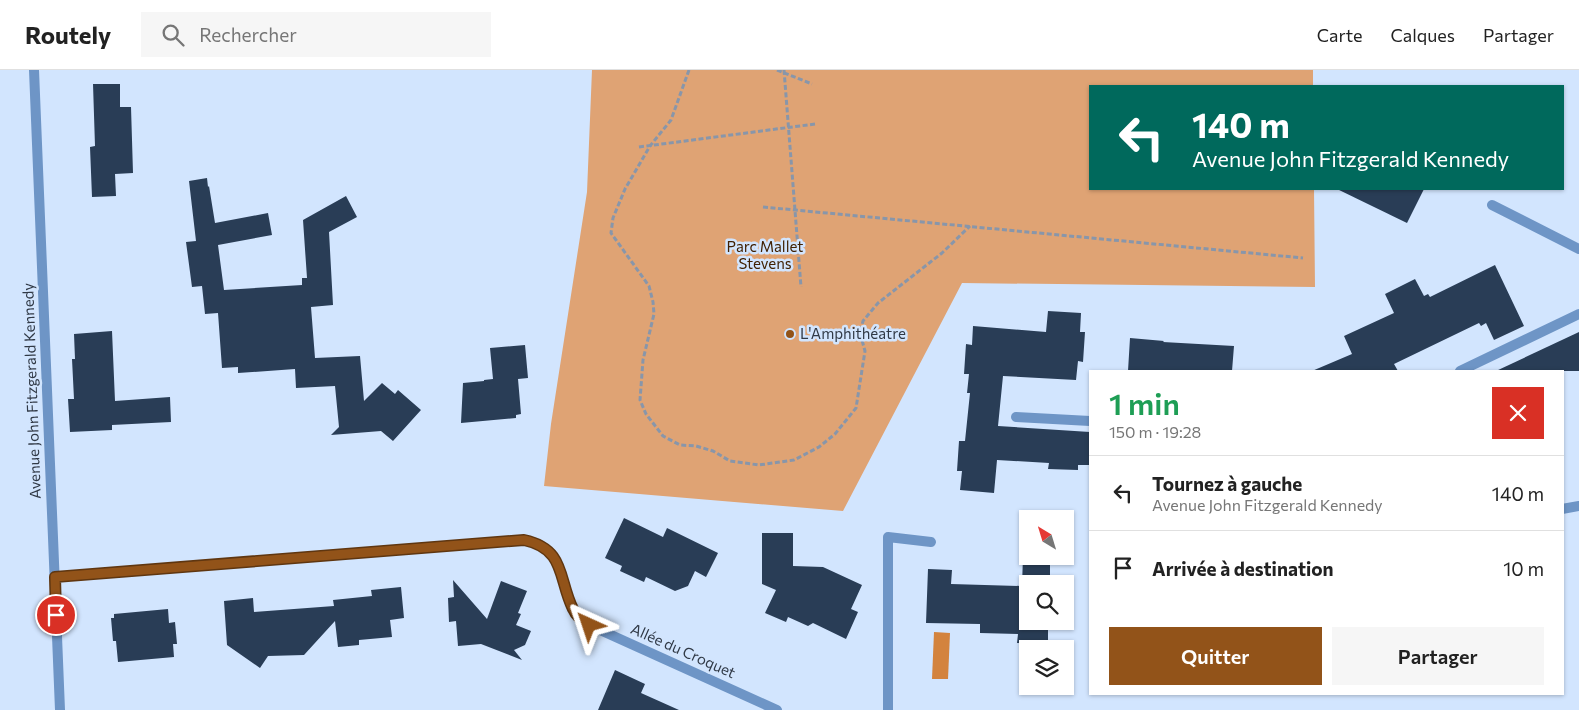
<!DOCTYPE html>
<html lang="fr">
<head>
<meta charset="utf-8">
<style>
	:root { --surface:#fff; --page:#f6f6f6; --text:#222; --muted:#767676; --line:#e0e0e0; --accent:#925319 }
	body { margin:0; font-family:Commissioner,sans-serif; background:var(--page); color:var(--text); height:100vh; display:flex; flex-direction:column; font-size:19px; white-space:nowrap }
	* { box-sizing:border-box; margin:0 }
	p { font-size:16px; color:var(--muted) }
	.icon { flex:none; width:28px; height:28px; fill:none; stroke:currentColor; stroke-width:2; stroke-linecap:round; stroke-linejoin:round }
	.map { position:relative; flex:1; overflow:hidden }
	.sheet { position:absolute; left:1089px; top:300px; width:475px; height:325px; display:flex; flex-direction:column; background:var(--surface); border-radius:0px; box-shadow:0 1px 4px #0004 }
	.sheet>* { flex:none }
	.banner { position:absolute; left:1089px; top:15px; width:475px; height:105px; border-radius:0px; box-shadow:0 1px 4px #0004; background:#00695c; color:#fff; overflow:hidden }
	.needle { width:32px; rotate:322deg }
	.fabs { position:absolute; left:1019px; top:440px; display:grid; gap:10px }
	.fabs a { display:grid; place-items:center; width:55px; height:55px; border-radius:0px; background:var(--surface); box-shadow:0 1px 4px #0004; font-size:25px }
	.pin { position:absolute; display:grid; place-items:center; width:42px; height:42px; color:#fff; margin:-21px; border:2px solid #fff; border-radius:50%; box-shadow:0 1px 5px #0007 }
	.me { position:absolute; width:55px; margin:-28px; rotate:318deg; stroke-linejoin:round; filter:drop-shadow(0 0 4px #0008) }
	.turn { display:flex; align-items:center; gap:18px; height:105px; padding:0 20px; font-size:22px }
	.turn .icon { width:65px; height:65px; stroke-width:2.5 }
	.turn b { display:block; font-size:35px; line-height:42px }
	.round { display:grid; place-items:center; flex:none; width:52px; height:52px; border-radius:0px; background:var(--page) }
	.headline { display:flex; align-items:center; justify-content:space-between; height:85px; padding:0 20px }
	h1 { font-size:30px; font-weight:600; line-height:38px; color:#1e9e55 }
	.cta { display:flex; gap:10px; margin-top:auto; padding:10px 20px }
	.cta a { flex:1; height:58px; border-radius:0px; background:var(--accent); color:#fff; font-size:20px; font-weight:600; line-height:58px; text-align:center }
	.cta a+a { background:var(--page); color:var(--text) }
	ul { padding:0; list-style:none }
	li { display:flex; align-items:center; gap:15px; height:75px; padding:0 20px; border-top:1px solid var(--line) }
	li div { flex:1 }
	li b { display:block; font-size:19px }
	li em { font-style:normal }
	header { display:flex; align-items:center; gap:30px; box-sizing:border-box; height:70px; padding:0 25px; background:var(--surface); border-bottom:1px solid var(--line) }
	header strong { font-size:24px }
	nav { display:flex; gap:28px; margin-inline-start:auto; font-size:18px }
	.search { width:350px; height:45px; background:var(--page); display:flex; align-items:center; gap:12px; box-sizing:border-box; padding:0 18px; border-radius:0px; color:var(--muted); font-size:19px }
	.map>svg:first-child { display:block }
</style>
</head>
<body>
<header>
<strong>Routely</strong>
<div class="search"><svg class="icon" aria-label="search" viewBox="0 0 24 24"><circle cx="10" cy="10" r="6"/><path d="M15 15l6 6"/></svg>Rechercher</div>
<nav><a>Carte</a><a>Calques</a><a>Partager</a></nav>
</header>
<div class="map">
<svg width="1579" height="640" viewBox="0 0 1579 640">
	<rect width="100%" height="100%" fill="#d2e5fe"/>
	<!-- green -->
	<polygon fill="#dfa374" points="592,0 1313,0 1313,16 1090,16 1090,119 1314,119 1315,217 962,213 843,441 544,416 551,354 587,122"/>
	<!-- water -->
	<polygon fill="#d3833e" points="934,562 950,563 948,609 932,609"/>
	<!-- building -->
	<g fill="#293d56">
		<polygon points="93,14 120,14 120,37 131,37 133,103 115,104 116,126 92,127 90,77 95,76"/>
		<polygon points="207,108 208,117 209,116 215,153 268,143 272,165 218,175 224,220 302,215 302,208 307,208 303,150 346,126 357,147 329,162 333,235 311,237 315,288 360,286 364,331 382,313 395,324 398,320 421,340 393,371 381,361 331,365 339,357 335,316 296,318 295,299 238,303 238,297 222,298 218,243 205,244 202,216 192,217 186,172 196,171 189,111"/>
		<polygon points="1337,119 1424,119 1407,153"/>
		<polygon points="1495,195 1524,256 1494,270 1486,253 1481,256 1479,253 1394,294 1398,301 1312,301 1352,284 1344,266 1394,243 1385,224 1415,209 1424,226 1428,224 1430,227"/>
		<polygon points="1048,241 1081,243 1080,262 1085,262 1083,292 1078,291 1076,310 1003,306 998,356 1090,362 1090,395 1078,395 1078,400 1048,399 1049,393 997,390 994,423 960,420 962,401 957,401 959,371 965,371 970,323 967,323 969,304 964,304 966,274 972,275 973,256 1046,262"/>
		<polygon points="112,261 115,331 170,327 171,352 112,355 112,360 70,362 68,329 74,329 72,289 75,289 74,264"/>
		<polygon points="1579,262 1579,301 1496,301"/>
		<polygon points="1130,268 1164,271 1163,272 1234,276 1232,301 1128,301"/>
		<polygon points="525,275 528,308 518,309 521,344 516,345 516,348 461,353 463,313 484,311 484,310 493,309 490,278"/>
		<polygon points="624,448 663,467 667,458 718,483 706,507 695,501 688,516 675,521 646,507 644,512 620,501 622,496 605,488"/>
		<polygon points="762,463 793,463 793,496 823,497 862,515 851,539 858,542 846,569 813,553 808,556 788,547 786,552 765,543 776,520 762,514"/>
		<polygon points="1023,486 1050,486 1050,514 1028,514 1028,551 1048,551 1048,574 1017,573 1018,564 980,563 980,554 926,553 928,499 952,500 951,514 1022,516"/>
		<polygon points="453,510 487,549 501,511 527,521 518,543 521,544 516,555 531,561 525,575 514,580 522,590 481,574 458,576 456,551 449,552 448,528 454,527"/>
		<polygon points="401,517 404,548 390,550 392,567 359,570 359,575 338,577 335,551 304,585 268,586 260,598 227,575 224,531 253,528 254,542 334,536 333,530 372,526 371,520"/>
		<polygon points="168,539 169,553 175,552 177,574 173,574 174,587 118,592 116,571 113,571 111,548 114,548 114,544"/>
		<polygon points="615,600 645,614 641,623 679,640 598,640"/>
	</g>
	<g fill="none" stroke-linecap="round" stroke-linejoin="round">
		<!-- path -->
		<g stroke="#8896aa" stroke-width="3" stroke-dasharray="5 2.5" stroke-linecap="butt">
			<polyline points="689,0 671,50 650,76 625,119 613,148 611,163 649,216 653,232 654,244 643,290 640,330 646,344 663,366 680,375 696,376 713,381 730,391 759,395 794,390 819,377 835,364 856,338 865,281 860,263 863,251 878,233 942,183 970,156"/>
			<polyline points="777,0 812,14"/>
			<polyline points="784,0 801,217"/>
			<polyline points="639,77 815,54"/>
			<polyline points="763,137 1303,188"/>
		</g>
		<!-- minor -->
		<g stroke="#6e95c6" stroke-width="10">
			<polyline points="34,0 60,640"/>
			<polyline points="1492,135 1579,179"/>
			<polyline points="1460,301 1579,244"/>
			<polyline points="1016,347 1090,351"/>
			<polyline points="1562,439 1579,436"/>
			<path d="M55,507L524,470C566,478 558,509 573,539C576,546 582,551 589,555L777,640"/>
			<polyline points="888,640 888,467 931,472"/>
		</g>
	</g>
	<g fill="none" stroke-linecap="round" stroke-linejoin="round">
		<!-- route casing -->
		<g stroke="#5f3610" stroke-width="12">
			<path id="route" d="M56,545L55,507L524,470C566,479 558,509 573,539C576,546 582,551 589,555"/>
		</g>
		<!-- route -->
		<use href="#route" stroke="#925319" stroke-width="9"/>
	</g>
	<!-- markers -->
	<circle fill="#925319" stroke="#d2e5fe" stroke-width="2" cx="790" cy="264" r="5"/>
	<g text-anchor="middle" stroke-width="5" stroke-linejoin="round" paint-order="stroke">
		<!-- park labels -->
		<g font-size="15" fill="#412103" stroke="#d2e5fe">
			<text x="765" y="182">Parc Mallet<tspan x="765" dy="17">Stevens</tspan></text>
		</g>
		<!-- poi labels -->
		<g font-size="15" fill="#303946" stroke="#d2e5fe" text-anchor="start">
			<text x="800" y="269">L'Amphithéatre</text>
		</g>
		<!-- street labels -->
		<g font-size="15" fill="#303946" stroke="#d2e5fe">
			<text transform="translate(32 321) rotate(-92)" y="5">Avenue John Fitzgerald Kennedy</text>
			<text transform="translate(683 581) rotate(24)" y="5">Allée du Croquet</text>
		</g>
	</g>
</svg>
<div class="fabs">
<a><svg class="needle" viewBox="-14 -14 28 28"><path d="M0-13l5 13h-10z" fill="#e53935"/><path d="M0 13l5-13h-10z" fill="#767676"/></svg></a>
<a><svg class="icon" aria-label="search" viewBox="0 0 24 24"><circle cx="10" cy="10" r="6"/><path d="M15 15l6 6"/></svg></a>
<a><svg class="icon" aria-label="layers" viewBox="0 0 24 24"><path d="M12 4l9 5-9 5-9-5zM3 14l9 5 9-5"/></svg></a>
</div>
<div class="pin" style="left:56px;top:545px;background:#d93025"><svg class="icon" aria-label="arrive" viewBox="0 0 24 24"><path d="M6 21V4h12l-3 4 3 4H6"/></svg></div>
<svg class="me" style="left:589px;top:555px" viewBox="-20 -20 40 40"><path d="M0-17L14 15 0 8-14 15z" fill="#925319" stroke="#fff" stroke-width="4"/></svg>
<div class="banner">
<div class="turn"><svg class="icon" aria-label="left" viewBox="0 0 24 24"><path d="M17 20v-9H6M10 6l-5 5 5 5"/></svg><div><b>140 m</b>Avenue John Fitzgerald Kennedy</div></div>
</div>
<section class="sheet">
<div class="headline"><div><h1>1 min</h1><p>150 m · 19:28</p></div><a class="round" style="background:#d93025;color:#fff"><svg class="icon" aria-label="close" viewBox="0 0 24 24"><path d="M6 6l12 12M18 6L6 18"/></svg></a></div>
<ul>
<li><svg class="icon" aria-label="left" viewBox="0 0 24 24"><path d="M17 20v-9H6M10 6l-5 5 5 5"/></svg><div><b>Tournez à gauche</b><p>Avenue John Fitzgerald Kennedy</p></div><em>140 m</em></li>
<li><svg class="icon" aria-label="arrive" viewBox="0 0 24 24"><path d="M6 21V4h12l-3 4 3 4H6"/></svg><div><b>Arrivée à destination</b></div><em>10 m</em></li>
</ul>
<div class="cta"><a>Quitter</a><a>Partager</a></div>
</section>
</div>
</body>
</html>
